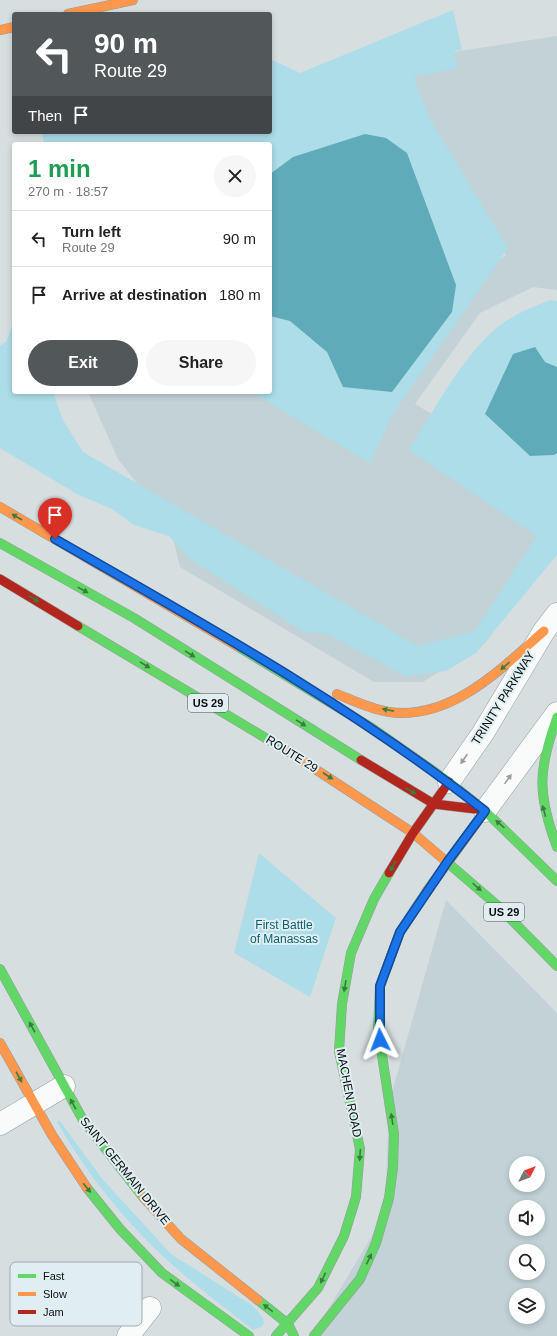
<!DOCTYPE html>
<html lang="en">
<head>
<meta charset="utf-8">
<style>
	:root { --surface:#fff; --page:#f6f6f6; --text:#222; --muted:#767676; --line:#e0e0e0; --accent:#525759 }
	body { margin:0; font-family:Arial,sans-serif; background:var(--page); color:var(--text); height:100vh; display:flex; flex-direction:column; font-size:15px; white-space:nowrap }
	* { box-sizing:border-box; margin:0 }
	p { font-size:13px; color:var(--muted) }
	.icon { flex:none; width:22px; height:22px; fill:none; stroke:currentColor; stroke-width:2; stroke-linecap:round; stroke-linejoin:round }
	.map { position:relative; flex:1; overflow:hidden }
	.side { position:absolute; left:12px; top:142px; width:260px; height:252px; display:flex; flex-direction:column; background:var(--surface); border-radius:4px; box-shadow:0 2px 6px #0003 }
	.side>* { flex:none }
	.top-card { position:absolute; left:12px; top:12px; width:260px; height:122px; border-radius:4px; box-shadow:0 2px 6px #0003; background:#525759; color:#fff; overflow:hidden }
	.needle { width:26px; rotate:48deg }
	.controls { position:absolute; left:509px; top:1156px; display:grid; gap:8px }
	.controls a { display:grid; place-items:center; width:36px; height:36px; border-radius:50%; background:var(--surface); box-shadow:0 2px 6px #0003; font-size:20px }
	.pin { position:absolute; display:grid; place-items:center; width:34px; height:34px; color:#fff; margin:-41px -17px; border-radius:50% 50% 50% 0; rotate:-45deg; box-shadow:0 0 4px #0007 }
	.pin .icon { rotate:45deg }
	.me { position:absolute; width:44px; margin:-22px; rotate:357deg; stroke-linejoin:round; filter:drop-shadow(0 0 3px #0008) }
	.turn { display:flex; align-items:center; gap:14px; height:84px; padding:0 16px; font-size:18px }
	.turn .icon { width:52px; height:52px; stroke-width:2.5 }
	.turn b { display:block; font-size:28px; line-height:34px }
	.then { display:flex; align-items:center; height:38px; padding:0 16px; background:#0003; gap:8px; font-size:15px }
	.round { display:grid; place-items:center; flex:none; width:42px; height:42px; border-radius:21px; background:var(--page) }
	.overview { display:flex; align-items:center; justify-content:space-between; height:68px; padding:0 16px }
	h1 { font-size:24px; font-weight:800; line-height:30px; color:#1e9e55 }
	.cta { display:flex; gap:8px; margin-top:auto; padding:8px 16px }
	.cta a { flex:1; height:46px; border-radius:24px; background:var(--accent); color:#fff; font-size:16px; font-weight:800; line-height:46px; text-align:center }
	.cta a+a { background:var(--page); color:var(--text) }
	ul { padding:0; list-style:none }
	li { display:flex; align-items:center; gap:12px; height:56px; padding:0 16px; border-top:1px solid var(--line) }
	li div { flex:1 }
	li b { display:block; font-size:15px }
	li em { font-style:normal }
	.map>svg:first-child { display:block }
</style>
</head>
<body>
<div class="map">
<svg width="557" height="1336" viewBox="0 0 557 1336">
	<rect width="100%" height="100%" fill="#d7dee0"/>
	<!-- built -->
	<g fill="#c2d2d6" fill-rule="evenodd">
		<polygon points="557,36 557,290 533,287 480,313 415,404 557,489 557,544 485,643 423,682 374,682 180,567 170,526 118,459 88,392 270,392 465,284 506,255 385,55 408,59"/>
		<path d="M446,900L557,1013V1336H312L385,1214L389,1103ZM516,1163H538V1185H516ZM516,1207H538V1229H516ZM516,1251H538V1273H516ZM516,1295H538V1317H516Z"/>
	</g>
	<!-- green -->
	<g fill="#acdde8">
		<polygon points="453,10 462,50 454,51 457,69 414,76 429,117 508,248 393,414 370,463 251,392 270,392 270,316 290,321 327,352 343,387 293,157 270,174 270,144 44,144 42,132 270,132 270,59 300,73"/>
		<path d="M550,300L557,301V367L545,362L485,414L530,456L554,455L557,453V555L476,653L446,671L406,676L325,633L304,632L190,559L169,536L134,525L112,509L77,494L0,448V346L6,342L14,321V392H53L63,420L83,452L418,646L475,631L537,536L409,450C433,412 461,359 494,330C510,316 530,308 550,300Z"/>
		<polygon points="259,853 336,918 310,997 234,953"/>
		<path d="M59,1120L104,1181L171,1254L253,1306L263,1318L264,1323L261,1327L253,1330C224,1307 194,1285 166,1259C123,1219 86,1173 57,1122Z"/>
	</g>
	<!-- water -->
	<g fill="#5fabba">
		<polygon points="365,134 386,138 407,153 456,285 452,312 392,392 343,387 327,352 290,321 270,316 270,174 293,157"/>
		<polygon points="535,347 545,362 557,367 557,453 554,455 530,456 485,414 513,354"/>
	</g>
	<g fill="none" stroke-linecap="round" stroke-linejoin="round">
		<!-- street casing -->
		<g stroke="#969b9d" stroke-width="23">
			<g id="street">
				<polyline points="449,782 483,733 544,631 557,614"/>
				<polyline points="485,811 557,713"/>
				<polyline points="0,1124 64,1086"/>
				<polyline points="128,1336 150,1308"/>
			</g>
		</g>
		<!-- fast casing -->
		<g stroke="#969b9d" stroke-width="10">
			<g id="fast">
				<polyline points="0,543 134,618 361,760"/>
				<polyline points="78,626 289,752"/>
				<polyline points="237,646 372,728 449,782 485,811 557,881"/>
				<path d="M557,717C538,770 537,794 557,847"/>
				<polyline points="448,863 498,906 557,966"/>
				<polyline points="0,969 83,1120 143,1197"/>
				<polyline points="87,1188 120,1229 162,1273 249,1336"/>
				<polyline points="258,1300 288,1324 294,1336"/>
				<polyline points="276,1336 318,1288 344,1236 356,1197 360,1149 339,1051 342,1004 351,953 374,899 389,873"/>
				<polyline points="314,1336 360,1279 376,1243 389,1198 393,1167 394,1134 378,1029 380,986 400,932 427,891"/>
			</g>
		</g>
		<!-- slow casing -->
		<g stroke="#969b9d" stroke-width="10">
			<g id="slow">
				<polyline points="68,14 133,0"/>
				<polyline points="0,30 14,27"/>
				<polyline points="0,507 237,646"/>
				<path d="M337,694C354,701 370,709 389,712C451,721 502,668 544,631"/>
				<polyline points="289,752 413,833 448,863"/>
				<polyline points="427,891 485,811"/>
				<polyline points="0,1043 52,1135 87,1188"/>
				<polyline points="143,1197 181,1239 258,1300"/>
			</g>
		</g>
		<!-- jam casing -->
		<g stroke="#969b9d" stroke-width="10">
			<g id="jam">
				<polyline points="0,579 78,626"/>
				<polyline points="361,760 434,804 484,810"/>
				<polyline points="389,873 413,833 449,782"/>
			</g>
		</g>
		<!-- street -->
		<use href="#street" stroke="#f9fafa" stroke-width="22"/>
		<!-- fast -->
		<use href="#fast" stroke="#63d668" stroke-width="9"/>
		<!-- slow -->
		<use href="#slow" stroke="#ff974d" stroke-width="9"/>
		<!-- jam -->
		<use href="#jam" stroke="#b3261e" stroke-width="9"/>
	</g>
	<!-- one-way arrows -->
	<defs><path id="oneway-solid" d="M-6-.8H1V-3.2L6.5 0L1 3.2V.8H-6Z"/></defs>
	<g fill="#3b7c40">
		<use href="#oneway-solid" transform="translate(17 517) rotate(-150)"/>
		<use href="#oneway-solid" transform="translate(83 590) rotate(29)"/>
		<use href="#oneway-solid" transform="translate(34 599) rotate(31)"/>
		<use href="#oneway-solid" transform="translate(190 654) rotate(32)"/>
		<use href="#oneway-solid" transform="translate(145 665) rotate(31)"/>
		<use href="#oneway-solid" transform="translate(505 666) rotate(139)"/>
		<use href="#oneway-solid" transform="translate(388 710) rotate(-169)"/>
		<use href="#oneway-solid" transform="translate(301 723) rotate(32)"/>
		<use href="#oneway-solid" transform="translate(328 776) rotate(33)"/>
		<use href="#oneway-solid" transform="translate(411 791) rotate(30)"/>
		<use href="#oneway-solid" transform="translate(544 811) rotate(-106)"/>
		<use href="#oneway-solid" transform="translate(500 824) rotate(-138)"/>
		<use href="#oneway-solid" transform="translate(393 866) rotate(120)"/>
		<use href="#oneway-solid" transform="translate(477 887) rotate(42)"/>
		<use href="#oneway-solid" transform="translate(345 986) rotate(100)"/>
		<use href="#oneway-solid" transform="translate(32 1027) rotate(-119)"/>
		<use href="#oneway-solid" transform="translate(19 1077) rotate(61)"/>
		<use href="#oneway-solid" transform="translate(73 1104) rotate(-119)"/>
		<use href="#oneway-solid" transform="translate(392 1119) rotate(-99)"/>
		<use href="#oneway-solid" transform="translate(360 1155) rotate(94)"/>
		<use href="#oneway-solid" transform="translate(87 1188) rotate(51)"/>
		<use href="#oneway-solid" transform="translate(369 1259) rotate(-65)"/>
		<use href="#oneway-solid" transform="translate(323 1278) rotate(116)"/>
		<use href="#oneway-solid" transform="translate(175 1283) rotate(36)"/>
		<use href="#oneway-solid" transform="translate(268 1308) rotate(-142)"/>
	</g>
	<g fill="#999c9c">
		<use href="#oneway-solid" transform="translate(464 759) rotate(125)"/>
		<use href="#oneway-solid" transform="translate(508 779) rotate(-55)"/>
	</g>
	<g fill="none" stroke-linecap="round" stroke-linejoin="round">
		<!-- route casing -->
		<g stroke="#114b97" stroke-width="10">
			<path id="route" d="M55,539C202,623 352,706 485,811L448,861L400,932L380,986V1040"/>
		</g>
		<!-- route -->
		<use href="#route" stroke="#1a73e8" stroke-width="7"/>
	</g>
	<g text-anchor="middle" stroke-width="4" stroke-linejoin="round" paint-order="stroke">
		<!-- shield labels -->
		<g fill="#e0eef2" stroke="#4a5254" stroke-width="1">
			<rect x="188" y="694" width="40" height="18" rx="3"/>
			<rect x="484" y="903" width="40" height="18" rx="3"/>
		</g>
		<g font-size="11" font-weight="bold" fill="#0a0f10">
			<text x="208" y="707">US 29</text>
			<text x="504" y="916">US 29</text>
		</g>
		<!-- street labels -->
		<g font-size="12" fill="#0a0f10" stroke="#e0eef2">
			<text transform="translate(503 698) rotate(-58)" y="4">TRINITY PARKWAY</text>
			<text transform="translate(292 754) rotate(32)" y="4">ROUTE 29</text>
			<text transform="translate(349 1093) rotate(79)" y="4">MACHEN ROAD</text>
			<text transform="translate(125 1171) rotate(51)" y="4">SAINT GERMAIN DRIVE</text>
		</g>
		<!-- park labels -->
		<g font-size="12" fill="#0c6170" stroke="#e0eef2">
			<text x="284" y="929">First Battle<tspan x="284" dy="14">of Manassas</tspan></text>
		</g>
	</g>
	<!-- legend -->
	<rect x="10" y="1262" width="132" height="64" rx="6" fill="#e0eef2" stroke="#a0abae" stroke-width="1"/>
	<rect x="18" y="1274" width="18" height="4" fill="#63d668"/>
	<rect x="18" y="1292" width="18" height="4" fill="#ff974d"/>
	<rect x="18" y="1310" width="18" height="4" fill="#b3261e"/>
	<g font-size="11" fill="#0a0f10">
		<text x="43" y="1280">Fast</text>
		<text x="43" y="1298">Slow</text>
		<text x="43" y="1316">Jam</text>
	</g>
</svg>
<div class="controls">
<a><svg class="needle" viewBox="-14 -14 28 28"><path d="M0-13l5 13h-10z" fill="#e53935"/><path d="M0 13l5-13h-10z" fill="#767676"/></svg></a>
<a><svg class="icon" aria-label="sound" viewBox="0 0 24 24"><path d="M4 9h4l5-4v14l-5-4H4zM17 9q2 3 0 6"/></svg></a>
<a><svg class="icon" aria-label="search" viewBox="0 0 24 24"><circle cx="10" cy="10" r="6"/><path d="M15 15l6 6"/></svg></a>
<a><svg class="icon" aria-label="layers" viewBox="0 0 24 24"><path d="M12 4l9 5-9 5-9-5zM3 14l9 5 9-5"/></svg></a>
</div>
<div class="pin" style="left:55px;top:539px;background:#d93025"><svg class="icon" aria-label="arrive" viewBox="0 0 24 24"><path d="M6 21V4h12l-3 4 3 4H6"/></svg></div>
<svg class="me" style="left:380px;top:1040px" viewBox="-20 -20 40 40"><path d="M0-17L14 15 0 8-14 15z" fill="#1a73e8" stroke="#fff" stroke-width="4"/></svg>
<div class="top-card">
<div class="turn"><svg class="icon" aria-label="left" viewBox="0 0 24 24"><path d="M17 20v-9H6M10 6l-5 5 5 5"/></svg><div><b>90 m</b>Route 29</div></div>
<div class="then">Then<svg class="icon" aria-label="arrive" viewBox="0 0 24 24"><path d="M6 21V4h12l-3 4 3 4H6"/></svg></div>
</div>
<section class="side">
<div class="overview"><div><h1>1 min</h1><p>270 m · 18:57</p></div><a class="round"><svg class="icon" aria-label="close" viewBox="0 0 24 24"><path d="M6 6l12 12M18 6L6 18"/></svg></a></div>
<ul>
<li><svg class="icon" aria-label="left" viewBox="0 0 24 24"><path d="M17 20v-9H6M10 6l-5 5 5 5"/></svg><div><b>Turn left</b><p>Route 29</p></div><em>90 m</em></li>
<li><svg class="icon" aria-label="arrive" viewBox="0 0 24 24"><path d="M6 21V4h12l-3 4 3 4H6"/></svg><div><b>Arrive at destination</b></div><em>180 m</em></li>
</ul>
<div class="cta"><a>Exit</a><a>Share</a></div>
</section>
</div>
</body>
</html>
